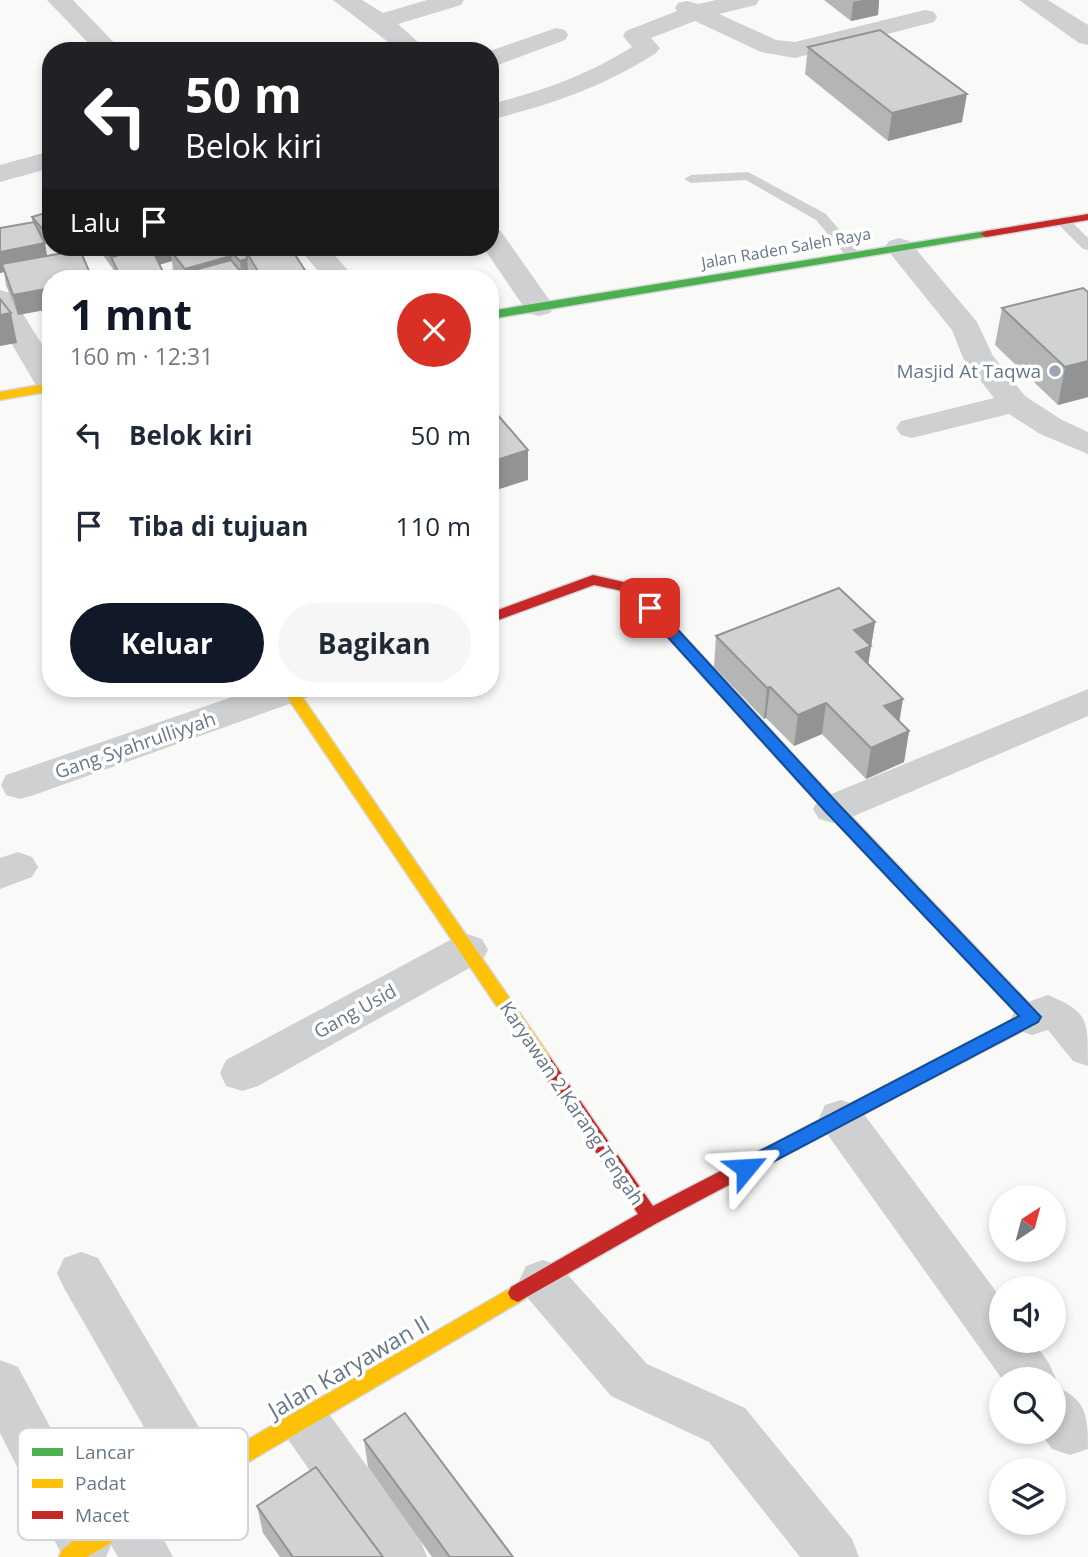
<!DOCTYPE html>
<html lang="id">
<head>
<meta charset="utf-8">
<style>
	:root { --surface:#fff; --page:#f6f6f7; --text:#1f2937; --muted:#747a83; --accent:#111827 }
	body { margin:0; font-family:"Open Sans",sans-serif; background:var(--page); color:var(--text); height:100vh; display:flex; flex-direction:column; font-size:26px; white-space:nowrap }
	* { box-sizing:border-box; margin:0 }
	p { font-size:23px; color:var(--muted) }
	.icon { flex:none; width:38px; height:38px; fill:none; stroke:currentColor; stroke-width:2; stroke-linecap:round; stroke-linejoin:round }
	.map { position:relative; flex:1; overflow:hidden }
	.side { position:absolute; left:42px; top:270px; width:457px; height:427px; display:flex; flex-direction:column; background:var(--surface); border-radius:28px; box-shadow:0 4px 10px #0003 }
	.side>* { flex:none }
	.banner { position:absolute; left:42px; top:42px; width:457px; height:214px; border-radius:28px; box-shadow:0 4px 10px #0003; background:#202124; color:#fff; overflow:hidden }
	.needle { width:46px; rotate:36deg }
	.buttons { position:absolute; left:989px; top:1185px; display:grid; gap:14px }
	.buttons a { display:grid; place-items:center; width:77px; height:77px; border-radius:50%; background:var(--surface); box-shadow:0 4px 10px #0003; font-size:35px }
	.pin { position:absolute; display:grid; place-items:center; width:60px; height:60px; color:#fff; margin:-30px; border-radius:14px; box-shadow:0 4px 10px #0006 }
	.me { position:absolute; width:77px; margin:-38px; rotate:63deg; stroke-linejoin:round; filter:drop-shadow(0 0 5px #0008) }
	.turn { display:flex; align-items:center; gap:24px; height:147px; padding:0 28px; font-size:32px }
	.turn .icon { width:91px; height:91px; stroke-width:2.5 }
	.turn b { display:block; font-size:49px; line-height:60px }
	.then { display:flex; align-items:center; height:66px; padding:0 28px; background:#0003; gap:14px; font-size:26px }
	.round { display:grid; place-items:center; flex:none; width:74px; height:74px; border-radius:37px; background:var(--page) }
	.headline { display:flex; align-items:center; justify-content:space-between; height:119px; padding:0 28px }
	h1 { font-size:42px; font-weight:700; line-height:52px; color:var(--accent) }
	.action { display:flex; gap:14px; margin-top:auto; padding:14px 28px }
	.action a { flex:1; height:80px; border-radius:42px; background:var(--accent); color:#fff; font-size:28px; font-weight:700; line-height:80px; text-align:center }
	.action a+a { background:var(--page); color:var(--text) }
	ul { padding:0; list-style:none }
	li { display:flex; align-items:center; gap:21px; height:91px; padding:0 28px }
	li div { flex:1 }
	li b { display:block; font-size:26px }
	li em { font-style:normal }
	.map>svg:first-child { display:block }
</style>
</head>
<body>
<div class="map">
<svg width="1088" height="1557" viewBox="0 0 1088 1557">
	<rect width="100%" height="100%" fill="#f9f9f8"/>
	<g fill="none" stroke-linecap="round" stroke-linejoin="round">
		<!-- fast casing -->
		<g stroke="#d6d7d8" stroke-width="3">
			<g id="fast">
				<polygon points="986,231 990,232 990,236 490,319 490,311"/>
				<polygon points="804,771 810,773 1038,1013 1041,1018 1038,1023 926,1081 920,1083 914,1081 911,1076 914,1071 1020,1016 798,781 796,777 798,773"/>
			</g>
		</g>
		<!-- slow casing -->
		<g stroke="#d6d7d8" stroke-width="3">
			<g id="slow">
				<polygon points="51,383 51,391 0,400 0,392"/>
				<polygon points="281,688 296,688 550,1057 553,1062 550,1067 544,1069 538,1067"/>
				<polygon points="518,1284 525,1287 528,1293 525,1299 87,1557 59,1557 62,1550 77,1538"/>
			</g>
		</g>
		<!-- jam casing -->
		<g stroke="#d6d7d8" stroke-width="3">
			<g id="jam">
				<polygon points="1088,214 1088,220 986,237 980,234 986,231"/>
				<polygon points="593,575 637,585 810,773 812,777 810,781 798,781 627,592 594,585 490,623 490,613"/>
				<polygon points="544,1055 550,1057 653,1206 914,1071 920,1069 926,1071 929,1076 926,1081 657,1223 518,1302 511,1299 508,1293 511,1287 638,1214 538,1067 535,1062 538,1057"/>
			</g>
		</g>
		<!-- lane -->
		<g fill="#cfd0d1" fill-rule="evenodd">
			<polygon points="748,172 826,214 858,252 860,255 858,258 848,258 816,220 746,180 691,183 684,179 691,175"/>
			<polygon points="1063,217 1068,218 1088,238 1088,250 1083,249 1058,224 1056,221"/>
		</g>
		<!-- street -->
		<g fill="#cfd0d1" fill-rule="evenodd">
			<polygon points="47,0 73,0 122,51 96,51"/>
			<polygon points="333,0 362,0 383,13 427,0 464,0 461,5 398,24 428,51 400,51"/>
			<path d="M716,0H759L756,5L719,14L776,40L795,42L925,10L934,12L937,17L934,22L795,58L761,52L695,21L651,38L660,48L656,53C604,87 549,105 490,120V104C540,92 588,75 632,47L623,36L626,31L677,11L675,8L678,3L687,1L698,4Z"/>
			<polygon points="1019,0 1048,0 1088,25 1088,45 1079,43"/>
			<polygon points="556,28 565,30 568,35 565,40 490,68 490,51"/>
			<polygon points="51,151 51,168 0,182 0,165"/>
			<polygon points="490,227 500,230 550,301 554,307 550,313 539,316 528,313 483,247 490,247"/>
			<polygon points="899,238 909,241 977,322 993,356 1025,396 1062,420 1088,432 1088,454 1040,434 1009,414 912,438 901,435 896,428 901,421 994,398 963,358 952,330 885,247 889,241"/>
			<polygon points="298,247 327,247 355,278 324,278"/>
			<polygon points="0,290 10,293 51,359 51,394 40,392 0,324"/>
			<polygon points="258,688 314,688 309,697 34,795 20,799 6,795 1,785 6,775"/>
			<polygon points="1088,689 1088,716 847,819 833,823 819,819 813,809 819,799"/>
			<polygon points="18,852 32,857 38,867 32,877 0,889 0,858"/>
			<polygon points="467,934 482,939 488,950 482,961 258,1086 242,1091 226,1086 220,1073 226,1060 452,939"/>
			<path d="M1048,995C1088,1012 1088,1018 1088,1066L1073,1061L1048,1030L1032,1035L1017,1030L1011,1018L1017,1006Z"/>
			<polygon points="841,1100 857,1105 1001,1298 1001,1340 1032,1340 1049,1363 1056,1379 1054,1384 1054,1379 1002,1379 825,1131 819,1118 825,1105"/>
			<polygon points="81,1252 98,1258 219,1461 227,1478 219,1495 201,1502 183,1495 64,1288 57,1273 64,1258"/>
			<polygon points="543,1260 560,1266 647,1364 745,1408 852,1539 859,1557 800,1557 709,1442 611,1396 526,1296 519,1281 526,1266"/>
			<polygon points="0,1360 18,1367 101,1522 109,1505 127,1498 145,1505 173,1557 118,1557 111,1545 106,1557 63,1557 0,1433"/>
			<path d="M1054,1386C1087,1399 1088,1416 1088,1449L1070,1455L1052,1449L1040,1432H1054Z"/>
			<polygon points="303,1396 321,1403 420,1539 427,1557 370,1557 285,1435 278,1419 285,1403"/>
		</g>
		<!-- fast -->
		<use href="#fast" fill="#4caf50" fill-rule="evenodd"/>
		<!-- slow -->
		<use href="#slow" fill="#ffc107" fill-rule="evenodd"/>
		<!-- jam -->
		<use href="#jam" fill="#c62828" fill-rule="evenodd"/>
	</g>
	<!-- wall -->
	<g fill="#b4b5b5">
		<polygon points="824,0 879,0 878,15 851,21"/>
		<polygon points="808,47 962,122 888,141 805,74"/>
		<polygon points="51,211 47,242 41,236 45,243 47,256 18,315 6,285 4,272 0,273 0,228 32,222 32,217"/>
		<polygon points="99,247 233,247 225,249 228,253 228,249 236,247 310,278 252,278 248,270 241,272 246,278 179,278 173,270 172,261 159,265 166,278 115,278 113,269 100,251"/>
		<polygon points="1088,292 1088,397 1058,405 995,345 1002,308"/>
		<polygon points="875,622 868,665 900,722 909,731 904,762 866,779 822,734 794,746 766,718 764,719 714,667 716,636"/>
		<polygon points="364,1440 513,1557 432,1557 368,1467"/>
		<polygon points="257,1506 383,1557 280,1557 263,1533"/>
	</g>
	<!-- shaded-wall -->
	<g fill="#929394">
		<polygon points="862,0 879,0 878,15 851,21 853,2"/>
		<polygon points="967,94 962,122 888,141 892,113"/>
		<polygon points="51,230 51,241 47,242 45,232"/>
		<polygon points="45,243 48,263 2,264 4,272 0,273 0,252"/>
		<polygon points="147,247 175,247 177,259 170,250 172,261 122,275 119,254"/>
		<polygon points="231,256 234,277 187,272 188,278 187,278 185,269"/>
		<polygon points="247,259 248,270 241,272 240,261"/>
		<polygon points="51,288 51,309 18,315 13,295"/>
		<polygon points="11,313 17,343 0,346 0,315"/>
		<polygon points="1088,361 1088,397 1058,405 1065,367"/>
		<polygon points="528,450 528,480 490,492 490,462"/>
		<polygon points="875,622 866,677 851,683 854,630"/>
		<polygon points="770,687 766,718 764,719 767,688"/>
		<polygon points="903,699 898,730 884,706"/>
		<polygon points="826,703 822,734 794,746 798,715"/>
		<polygon points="909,731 904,762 866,779 871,748"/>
	</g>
	<!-- building -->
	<g fill="#d1d2d3" stroke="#929394" stroke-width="2">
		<polygon points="880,30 967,94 892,113 808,47"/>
		<polygon points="51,211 51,230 45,232 32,217"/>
		<polygon points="34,222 45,243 0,252 0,228"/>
		<polygon points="108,247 147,247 119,254 152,249 166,278 121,278 111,257 116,256"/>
		<polygon points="181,247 223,247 231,256 185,269 170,250"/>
		<polygon points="236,247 266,247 246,251 247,259 240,261 228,249"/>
		<polygon points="266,247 290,247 310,278 262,278 246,251"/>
		<polygon points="80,250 92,278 51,278 51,288 13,295 2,264"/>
		<polygon points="231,260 246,278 192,278 187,272"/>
		<polygon points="1083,288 1088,292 1088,361 1065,367 1002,308"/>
		<polygon points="0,299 11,313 0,315"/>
		<polygon points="490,406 528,450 490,462"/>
		<polygon points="839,588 875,622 854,630 871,646 856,652 903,699 884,706 909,731 871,748 826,703 798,715 770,687 767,688 716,636"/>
		<polygon points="405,1413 513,1557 450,1557 364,1440"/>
		<polygon points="316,1467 383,1557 293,1557 257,1506"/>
	</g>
	<!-- route -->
	<polygon fill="#1a73e8" stroke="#114b97" stroke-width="2" points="650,604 655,605 839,805 1041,1017 1038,1022 746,1176 739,1173 736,1168 739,1162 1019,1016 827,813 645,612 643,608"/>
	<!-- markers -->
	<circle fill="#9ba5b0" stroke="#fff" stroke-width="2.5" cx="1055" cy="371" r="7"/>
	<g text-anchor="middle" stroke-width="7" stroke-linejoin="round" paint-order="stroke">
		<!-- far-street labels -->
		<g font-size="16" fill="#687889" stroke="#fff">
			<text transform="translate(786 248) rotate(-10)" y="6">Jalan Raden Saleh Raya</text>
		</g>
		<!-- poi labels -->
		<g font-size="19" fill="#687889" stroke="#fff" text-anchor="end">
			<text x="1041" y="378">Masjid At Taqwa</text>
		</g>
		<!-- street labels -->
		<g font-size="19" fill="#687889" stroke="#fff">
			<text transform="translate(135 745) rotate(-19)" y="7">Gang Syahrulliyyah</text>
			<text transform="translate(355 1011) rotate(-29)" y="7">Gang Usid</text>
			<text transform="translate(572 1103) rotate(56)" y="7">Karyawan 2 Karang Tengah</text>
		</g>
		<!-- near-street labels -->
		<g font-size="23" fill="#687889" stroke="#fff">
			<text transform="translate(349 1367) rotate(-30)" y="8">Jalan Karyawan II</text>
		</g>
	</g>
	<!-- legend -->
	<rect x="18" y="1428" width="230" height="112" rx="10" fill="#fff" stroke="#d2d6dc" stroke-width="2"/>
	<rect x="32" y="1448" width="31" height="8" fill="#4caf50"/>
	<rect x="32" y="1479" width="31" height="9" fill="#ffc107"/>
	<rect x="32" y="1511" width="31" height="8" fill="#c62828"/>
	<g font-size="19" fill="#687889">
		<text x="75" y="1459">Lancar</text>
		<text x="75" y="1490">Padat</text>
		<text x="75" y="1522">Macet</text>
	</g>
</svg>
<div class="buttons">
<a><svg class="needle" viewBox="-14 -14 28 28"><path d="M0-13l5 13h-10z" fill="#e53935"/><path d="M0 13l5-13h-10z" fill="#747a83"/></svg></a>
<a><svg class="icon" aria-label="sound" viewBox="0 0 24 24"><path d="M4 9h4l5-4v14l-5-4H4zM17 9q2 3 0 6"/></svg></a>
<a><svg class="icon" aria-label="search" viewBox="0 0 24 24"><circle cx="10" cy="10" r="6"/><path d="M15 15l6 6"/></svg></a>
<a><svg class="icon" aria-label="layers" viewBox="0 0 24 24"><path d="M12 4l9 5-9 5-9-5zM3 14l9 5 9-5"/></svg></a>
</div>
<div class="pin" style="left:650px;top:608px;background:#d93025"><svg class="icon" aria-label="arrive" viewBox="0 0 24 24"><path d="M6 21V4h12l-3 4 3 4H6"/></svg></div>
<svg class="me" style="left:746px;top:1168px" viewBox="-20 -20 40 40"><path d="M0-17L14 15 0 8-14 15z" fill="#1a73e8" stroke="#fff" stroke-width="4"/></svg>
<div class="banner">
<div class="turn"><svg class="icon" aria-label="left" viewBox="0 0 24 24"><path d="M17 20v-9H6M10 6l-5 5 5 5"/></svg><div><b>50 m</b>Belok kiri</div></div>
<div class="then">Lalu<svg class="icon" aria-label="arrive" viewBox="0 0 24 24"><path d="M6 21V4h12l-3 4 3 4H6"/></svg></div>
</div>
<section class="side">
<div class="headline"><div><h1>1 mnt</h1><p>160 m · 12:31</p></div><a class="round" style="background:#d93025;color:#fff"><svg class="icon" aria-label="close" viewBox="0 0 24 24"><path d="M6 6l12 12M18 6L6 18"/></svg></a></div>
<ul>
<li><svg class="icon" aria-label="left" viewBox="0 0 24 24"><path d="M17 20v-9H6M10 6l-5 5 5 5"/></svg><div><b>Belok kiri</b></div><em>50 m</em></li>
<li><svg class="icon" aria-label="arrive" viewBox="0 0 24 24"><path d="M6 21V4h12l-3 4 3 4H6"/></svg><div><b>Tiba di tujuan</b></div><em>110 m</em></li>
</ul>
<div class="action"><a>Keluar</a><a>Bagikan</a></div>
</section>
</div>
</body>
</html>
